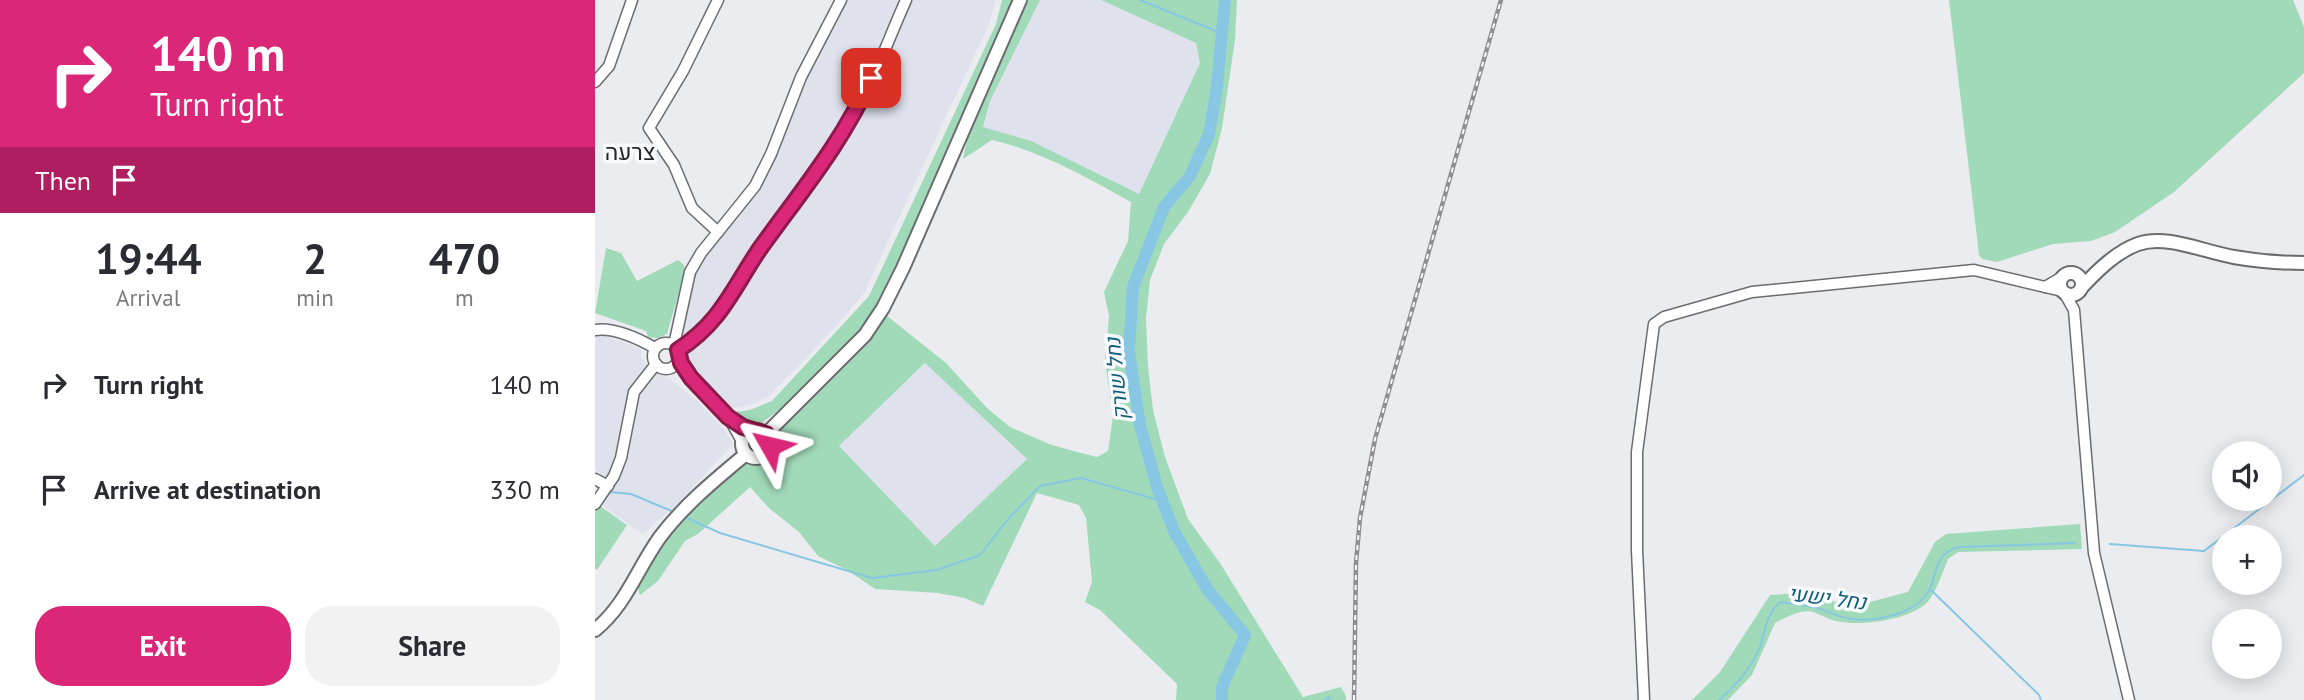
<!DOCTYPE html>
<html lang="en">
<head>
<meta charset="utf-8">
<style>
	:root { --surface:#fff; --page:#f2f2f3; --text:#2b2b33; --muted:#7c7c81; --accent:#db2777 }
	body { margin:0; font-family:"PT Sans",Heebo,sans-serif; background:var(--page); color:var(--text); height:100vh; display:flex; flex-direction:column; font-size:26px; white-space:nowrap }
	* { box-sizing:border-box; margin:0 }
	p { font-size:23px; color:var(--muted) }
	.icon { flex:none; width:38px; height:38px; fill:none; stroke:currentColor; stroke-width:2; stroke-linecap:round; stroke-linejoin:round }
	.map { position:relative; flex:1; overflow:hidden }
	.panel { display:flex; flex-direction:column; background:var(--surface); width:595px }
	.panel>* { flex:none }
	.hud { background:#db2777; color:#fff; overflow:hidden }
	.buttons { position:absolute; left:1617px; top:441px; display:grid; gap:14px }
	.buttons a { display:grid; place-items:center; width:70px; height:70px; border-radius:50%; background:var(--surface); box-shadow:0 4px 18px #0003; font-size:35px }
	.pin { position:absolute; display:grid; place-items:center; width:60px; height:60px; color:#fff; margin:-30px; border-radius:14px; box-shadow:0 4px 10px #0006 }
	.me { position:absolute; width:77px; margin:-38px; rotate:307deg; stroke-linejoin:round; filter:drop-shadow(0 0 5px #0008) }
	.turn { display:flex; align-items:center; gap:24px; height:147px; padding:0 35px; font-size:32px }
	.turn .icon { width:91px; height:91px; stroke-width:2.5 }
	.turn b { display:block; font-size:49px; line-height:60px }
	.then { display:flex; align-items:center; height:66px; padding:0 35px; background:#0003; gap:14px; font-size:26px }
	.eta { display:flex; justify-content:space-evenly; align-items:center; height:119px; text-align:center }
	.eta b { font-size:42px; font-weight:800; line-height:49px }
	.action { display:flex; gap:14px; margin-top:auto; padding:14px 35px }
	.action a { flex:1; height:80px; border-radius:28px; background:var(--accent); color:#fff; font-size:28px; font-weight:800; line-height:80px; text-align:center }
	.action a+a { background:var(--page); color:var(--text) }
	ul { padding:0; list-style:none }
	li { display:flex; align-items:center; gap:21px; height:105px; padding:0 35px }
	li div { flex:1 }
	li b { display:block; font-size:26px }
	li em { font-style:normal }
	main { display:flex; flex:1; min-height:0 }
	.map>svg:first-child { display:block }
</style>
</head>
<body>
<main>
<section class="panel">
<div class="hud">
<div class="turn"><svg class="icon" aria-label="right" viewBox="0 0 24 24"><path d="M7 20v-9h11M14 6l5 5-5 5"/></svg><div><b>140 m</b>Turn right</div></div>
<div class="then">Then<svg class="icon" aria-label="arrive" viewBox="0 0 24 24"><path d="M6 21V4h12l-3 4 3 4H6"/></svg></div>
</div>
<div class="eta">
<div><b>19:44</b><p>Arrival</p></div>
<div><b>2</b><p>min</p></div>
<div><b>470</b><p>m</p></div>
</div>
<ul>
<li><svg class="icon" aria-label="right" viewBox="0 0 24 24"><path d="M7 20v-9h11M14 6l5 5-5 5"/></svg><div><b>Turn right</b></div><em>140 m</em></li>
<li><svg class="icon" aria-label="arrive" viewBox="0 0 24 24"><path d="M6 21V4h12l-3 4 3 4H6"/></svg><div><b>Arrive at destination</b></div><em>330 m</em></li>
</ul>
<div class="action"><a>Exit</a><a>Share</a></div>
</section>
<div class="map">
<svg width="1709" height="700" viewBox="0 0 1709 700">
	<rect width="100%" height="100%" fill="#ebecf0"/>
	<!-- built -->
	<g fill="#dfe2ed">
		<polygon points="252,0 401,0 395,22 269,293 237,331 173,397 155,405 143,408 135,407 124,400 93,364 85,340 91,307 99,278 112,255 160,192 219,62"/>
		<polygon points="445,0 506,0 601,43 605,63 544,194 388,128 395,101"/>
		<polygon points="0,334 15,337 46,349 46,356 52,366 76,380 101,400 129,429 138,444 84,502 48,534 8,506 21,482 0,470"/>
		<polygon points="331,363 432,459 340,546 243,446"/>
	</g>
	<!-- green -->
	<g fill="#a1dab9" fill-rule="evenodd">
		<path d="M407,0H419L292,291C271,326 243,353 213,382C198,397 183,414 163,424L148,419L139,412L155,410L177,401L274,296L401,24Z"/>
		<path d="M427,0H445L395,101L388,127L436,141L544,194L605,63L601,43L506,0H642L640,40L627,128L615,174L593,212L569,244L555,280L551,318L553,366L558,410L570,457L593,519L625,563L708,697L746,687L751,696V700H581L582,684L505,610L490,602L497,582L491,518L484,505L442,493L388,606L370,598L343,593L280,589L252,570L223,556L204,532L175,509L155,487L103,534L90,541L63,581L45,595L43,588L75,533L138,467L155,456L166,455L181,429L278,334L291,315L351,363L392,408L415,427L454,444L482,452L502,457L513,451L518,416L510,361L514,316L509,292L533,241L536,202C493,178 446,151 397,140L368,159L377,117ZM330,363L432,459L340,546L244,446Z"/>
		<polygon points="1354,0 1698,0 1709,27 1709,73 1579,192 1520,232 1496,241 1458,244 1402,262 1387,259 1384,255"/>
		<polygon points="11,248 26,253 42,281 83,260 89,265 90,270 72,334 63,338 53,337 51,331 0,313"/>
		<polygon points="5,506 32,525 2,570 0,568 0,511"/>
		<path d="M1485,524L1487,549L1363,552L1353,559C1348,572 1342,588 1335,599C1321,619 1269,626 1247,622C1237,621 1230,617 1221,613C1209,607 1191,617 1180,623L1157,675L1133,700H1097L1125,672L1175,595L1208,593L1223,595L1248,605L1267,604L1313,592L1340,542L1351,534Z"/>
	</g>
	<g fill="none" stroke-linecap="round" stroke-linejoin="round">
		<!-- stream -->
		<g stroke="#88c7e3" stroke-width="2">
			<polyline points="545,0 626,33"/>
			<polyline points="15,492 36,494 79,512"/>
			<polyline points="90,517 125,533 277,578 342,570 385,555 414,518 445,486 486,478 567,501"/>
			<polyline points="1515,544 1609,551 1709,475"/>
			<polyline points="1336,590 1444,695 1446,700"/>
			<polyline points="729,700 734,697 736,700"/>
			<path d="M1124,700C1140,686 1157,667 1165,647C1170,632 1172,612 1185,602C1197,604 1210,605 1222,608C1234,611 1244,618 1257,619C1283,622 1326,613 1336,586C1343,566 1342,552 1365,547L1480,543"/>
		</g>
		<!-- river -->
		<polyline stroke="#88c7e3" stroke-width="12" points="627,700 627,687 650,635 612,589 579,531 562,487 545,425 534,352 538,287 569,207 595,176 614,134 622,87 630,0"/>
		<!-- minor casing -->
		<g stroke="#6b6c6f" stroke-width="13">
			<g id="minor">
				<polyline points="123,0 88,71 54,128 79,165 97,208 123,232"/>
				<polyline points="0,82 14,66 37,0"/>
				<polyline points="1450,287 1467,277"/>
				<polyline points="1470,294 1479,310 1499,553 1534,700"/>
				<path d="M0,330C19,327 44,339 60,348"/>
				<circle cx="71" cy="356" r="13"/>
				<polyline points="79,345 95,272 106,253 160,186 176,154 206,77 246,0"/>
				<path d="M83,350C125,323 137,292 163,252C193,208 227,167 255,121C278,84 293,40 311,0"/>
				<path d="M84,359C95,385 132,420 158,431"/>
				<polyline points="135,420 148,443"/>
				<polyline points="0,479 13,486"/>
				<polyline points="0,504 19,476 26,458 39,392 61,364"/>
				<polyline points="1049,700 1042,550 1042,452 1059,324 1069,317 1157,292 1379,270 1467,291"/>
			</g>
		</g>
		<!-- major casing -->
		<g stroke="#6b6c6f" stroke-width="16">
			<g id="major">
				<circle cx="1476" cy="284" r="11"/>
				<path d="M1487,287C1502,271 1521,252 1543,244C1572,234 1609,252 1639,257C1662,261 1686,263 1709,263"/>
				<circle cx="161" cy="444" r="14"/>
				<polyline points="171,434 270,335 288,308 308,268 425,0"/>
				<path d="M0,630C31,605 42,569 65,537C89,505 121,479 151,454"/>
			</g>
		</g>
		<!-- minor -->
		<use href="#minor" stroke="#fff" stroke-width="10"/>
		<!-- major -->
		<use href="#major" stroke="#fff" stroke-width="12"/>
		<!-- rail casing -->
		<g stroke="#8f8f92" stroke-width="4.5">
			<polyline id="rail" points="759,700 761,563 765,518 780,439 906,0"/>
		</g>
		<!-- rail -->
		<use href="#rail" stroke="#f9fafd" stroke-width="2" stroke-dasharray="5" stroke-linecap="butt"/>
	</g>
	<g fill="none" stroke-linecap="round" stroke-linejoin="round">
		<!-- route casing -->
		<g stroke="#8e194d" stroke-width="18">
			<path id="route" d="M175,446L171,434L148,427L133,417L96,378L86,363L83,350C126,322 137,290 164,250C204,194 248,142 276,78"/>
		</g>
		<!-- route -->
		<use href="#route" stroke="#db2777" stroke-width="12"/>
	</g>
	<g text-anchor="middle" stroke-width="7" stroke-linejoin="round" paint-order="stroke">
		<!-- water labels -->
		<g font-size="21" font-style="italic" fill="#0d5f7b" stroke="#f9fafd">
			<text transform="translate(522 379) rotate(-96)" y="7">נחל שורק</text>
			<text transform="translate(1232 598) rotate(7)" y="7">נחל ישעי</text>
		</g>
		<!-- quarter labels -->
		<g font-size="23" fill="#262627" stroke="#f9fafd">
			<text x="35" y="160">צרעה</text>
		</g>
	</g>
</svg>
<div class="buttons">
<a><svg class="icon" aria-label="sound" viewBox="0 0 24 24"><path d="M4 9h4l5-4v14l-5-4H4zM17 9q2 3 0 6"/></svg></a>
<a>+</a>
<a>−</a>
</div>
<div class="pin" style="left:276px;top:78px;background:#d93025"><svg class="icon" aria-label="arrive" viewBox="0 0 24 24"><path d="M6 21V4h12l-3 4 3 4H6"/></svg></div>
<svg class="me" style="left:175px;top:446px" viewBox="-20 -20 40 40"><path d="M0-17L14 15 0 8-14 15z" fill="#db2777" stroke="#fff" stroke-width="4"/></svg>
</div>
</main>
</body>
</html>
